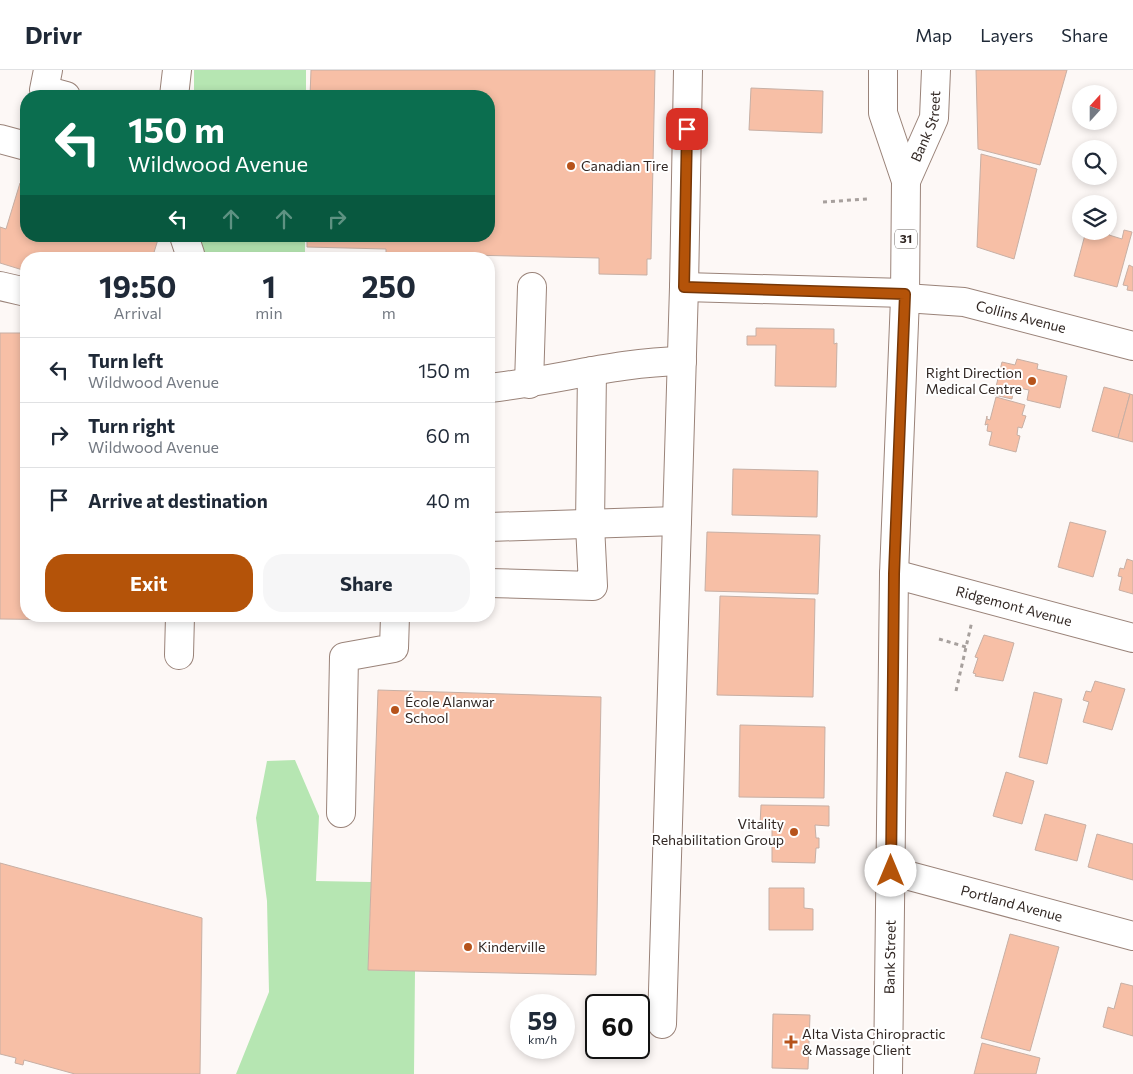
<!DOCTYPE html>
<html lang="en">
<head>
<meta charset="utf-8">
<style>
	:root { --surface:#fff; --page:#f6f6f7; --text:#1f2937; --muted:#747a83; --line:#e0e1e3; --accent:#b45309 }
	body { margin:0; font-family:Commissioner,sans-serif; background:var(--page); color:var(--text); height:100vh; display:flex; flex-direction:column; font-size:19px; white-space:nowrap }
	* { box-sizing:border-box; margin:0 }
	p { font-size:16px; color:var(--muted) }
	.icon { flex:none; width:28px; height:28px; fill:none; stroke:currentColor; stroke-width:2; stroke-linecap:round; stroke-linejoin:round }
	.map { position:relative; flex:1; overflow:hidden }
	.details { position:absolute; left:20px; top:182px; width:475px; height:370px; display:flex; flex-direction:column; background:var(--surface); border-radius:20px; box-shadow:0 2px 8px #0003 }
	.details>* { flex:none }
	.hud { position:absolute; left:20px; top:20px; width:475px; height:152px; border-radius:20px; box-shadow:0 2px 8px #0003; background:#0b6e4f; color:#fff; overflow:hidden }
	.needle { width:32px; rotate:21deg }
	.fabs { position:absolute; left:1072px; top:15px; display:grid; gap:10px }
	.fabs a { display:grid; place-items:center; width:45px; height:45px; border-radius:50%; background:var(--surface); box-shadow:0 2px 8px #0003; font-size:25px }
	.speed { position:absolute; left:510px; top:924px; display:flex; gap:10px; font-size:25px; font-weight:700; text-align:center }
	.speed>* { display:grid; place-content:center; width:65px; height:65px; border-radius:50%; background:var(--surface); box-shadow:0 2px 8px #0003; line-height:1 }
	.speed small { font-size:12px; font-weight:400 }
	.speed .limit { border:2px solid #111; border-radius:8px; background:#fff; color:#111 }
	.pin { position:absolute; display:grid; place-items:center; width:42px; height:42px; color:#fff; margin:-21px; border-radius:10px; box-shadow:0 2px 8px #0006 }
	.me { position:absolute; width:55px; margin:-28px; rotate:0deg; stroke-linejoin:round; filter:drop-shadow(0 0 4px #0008) }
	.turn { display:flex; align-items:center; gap:18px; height:105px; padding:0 25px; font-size:22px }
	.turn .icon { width:65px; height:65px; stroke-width:2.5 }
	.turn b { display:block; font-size:35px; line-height:42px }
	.lanes { display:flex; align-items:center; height:48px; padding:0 25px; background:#0003; justify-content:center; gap:25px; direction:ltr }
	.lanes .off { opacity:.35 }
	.eta { display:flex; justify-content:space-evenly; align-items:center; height:85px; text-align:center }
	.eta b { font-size:30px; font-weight:700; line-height:35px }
	.button { display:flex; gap:10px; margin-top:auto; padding:10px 25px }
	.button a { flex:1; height:58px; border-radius:20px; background:var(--accent); color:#fff; font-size:20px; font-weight:700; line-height:58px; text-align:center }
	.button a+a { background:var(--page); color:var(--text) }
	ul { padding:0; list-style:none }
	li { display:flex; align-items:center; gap:15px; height:65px; padding:0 25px; border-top:1px solid var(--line) }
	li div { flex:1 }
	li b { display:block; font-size:19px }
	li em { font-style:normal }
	header { display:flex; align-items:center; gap:30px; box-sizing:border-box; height:70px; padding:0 25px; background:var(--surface); border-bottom:1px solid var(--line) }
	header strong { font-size:24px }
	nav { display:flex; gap:28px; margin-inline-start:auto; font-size:18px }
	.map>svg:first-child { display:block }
</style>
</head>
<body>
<header>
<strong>Drivr</strong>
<nav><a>Map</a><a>Layers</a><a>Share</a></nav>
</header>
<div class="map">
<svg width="1133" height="1004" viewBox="0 0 1133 1004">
	<rect width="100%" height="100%" fill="#fdf8f6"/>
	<!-- green -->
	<g fill="#b6e6b2">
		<rect x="194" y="0" width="112" height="26"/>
		<polygon points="197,166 305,166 305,189 198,189"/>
		<polygon points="295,690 319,746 316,811 371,812 368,900 415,901 414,1004 236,1004 269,922 267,831 256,748 267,691"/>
	</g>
	<!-- building -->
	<g fill="#f7bfa6" stroke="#c7afa4">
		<polygon points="311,0 655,0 651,189 647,189 647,205 599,204 599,188 468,185 468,189 386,189 386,179 307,177 307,166 489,166 489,26 310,26"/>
		<polygon points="976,0 1067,0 1040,95 978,79"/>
		<polygon points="751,18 823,21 822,63 749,60"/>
		<polygon points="981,84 1037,99 1014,189 977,177"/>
		<polygon points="20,113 26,115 26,166 159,166 152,189 26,189 26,201 0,193 0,157 6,159"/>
		<polygon points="1109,155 1112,156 1109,165 1122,169 1124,160 1132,162 1117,217 1074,206 1086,161 1109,161"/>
		<polygon points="1129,195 1133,197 1133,221 1127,220 1128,216 1123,215"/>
		<polygon points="756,258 834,259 834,274 837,273 836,317 775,316 776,275 747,275 747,266 756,266"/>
		<polygon points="0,263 26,263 26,546 166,546 166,551 0,549"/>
		<polygon points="1017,289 1038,294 1037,299 1067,306 1060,338 1027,330 1029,320 1014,317 1012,329 994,325 1002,292 1015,295"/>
		<polygon points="1104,317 1130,324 1118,368 1092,361"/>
		<polygon points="1130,324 1133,325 1133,372 1118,368"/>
		<polygon points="996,327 1025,335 1022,345 1026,346 1022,358 1018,357 1017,365 1020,366 1016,382 989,375 992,362 987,361 988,354 985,355 987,346 987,349 990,350"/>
		<polygon points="733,399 818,401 817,447 732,445"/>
		<polygon points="1070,452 1106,461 1093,507 1058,497"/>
		<polygon points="707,462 820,465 818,524 705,521"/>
		<polygon points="1127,489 1133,491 1133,524 1119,520 1122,507 1118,506 1120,498 1124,499"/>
		<polygon points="720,526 815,529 813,627 717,625"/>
		<polygon points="984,565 1014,573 1003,611 975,606 976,604 973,603 978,588 975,587"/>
		<polygon points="1095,611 1125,619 1112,660 1083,652 1089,632 1083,630 1086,621 1091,622"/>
		<polygon points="378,620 601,627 596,905 368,900"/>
		<polygon points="1034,622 1062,629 1047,694 1019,687"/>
		<polygon points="740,655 825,657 824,728 739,727"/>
		<polygon points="1006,702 1034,711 1022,754 993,746"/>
		<polygon points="761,735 829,736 829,756 815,755 816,768 819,768 819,778 816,778 815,793 772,792 772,755 760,755"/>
		<polygon points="1045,744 1086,755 1077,791 1035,780"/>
		<polygon points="1097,764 1133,774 1133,810 1088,797"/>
		<polygon points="0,793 202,848 200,1004 75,1004 24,990 23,995 15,993 16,988 0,984"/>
		<polygon points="769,818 804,818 804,838 813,839 813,860 769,860"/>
		<polygon points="1010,864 1059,877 1030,981 981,968"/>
		<polygon points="1121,913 1133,916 1133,966 1103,957 1108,937 1114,939"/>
		<polygon points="773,944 810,945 808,999 772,998"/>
		<polygon points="982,973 1040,988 1036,1004 974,1004"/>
	</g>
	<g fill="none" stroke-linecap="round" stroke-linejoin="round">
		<!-- minor casing -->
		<g stroke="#9a8379" stroke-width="30">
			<g id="minor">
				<polyline points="48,0 44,20 66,26"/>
				<polyline points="174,26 177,0"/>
				<polyline points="0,69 26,76"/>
				<polyline points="184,166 190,184"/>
				<polyline points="0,216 26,222"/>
				<polyline points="684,217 905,223"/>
				<path id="s1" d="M905,228L964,232L1133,276"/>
				<polyline points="529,314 532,217"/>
				<path d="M489,318C554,311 617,292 682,291"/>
				<polyline points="489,457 677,451"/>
				<path id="s2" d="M894,504L1133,568"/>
				<polyline points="489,513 593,516 590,455 592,301"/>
				<polyline points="179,585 180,546"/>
				<polyline points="341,743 344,587 394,578 395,546"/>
				<path id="s3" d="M891,801L1133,866"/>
				<polyline points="662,954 684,217 688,0"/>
			</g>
		</g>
		<!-- major casing -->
		<g stroke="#9a8379" stroke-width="30">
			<g id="major">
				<polyline points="883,0 883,43 906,111 905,228 894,504 888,1004"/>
				<path id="s4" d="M906,111L934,48L936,0"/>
			</g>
		</g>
		<!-- path -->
		<g stroke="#a7a09d" stroke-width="3" stroke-dasharray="4 4" stroke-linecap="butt">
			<polyline points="823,132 867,129"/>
			<polyline points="939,569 966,577"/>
			<polyline points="956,621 972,551"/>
		</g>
		<!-- minor -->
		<use href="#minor" stroke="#fff" stroke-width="28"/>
		<!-- major -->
		<use href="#major" stroke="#fff" stroke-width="28"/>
	</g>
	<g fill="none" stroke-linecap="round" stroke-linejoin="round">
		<!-- route casing -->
		<g stroke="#753606" stroke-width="12">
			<polyline id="route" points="687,59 684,217 905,224 894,504 891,801"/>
		</g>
		<!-- route -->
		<use href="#route" stroke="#b45309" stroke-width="9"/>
	</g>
	<!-- markers -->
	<g fill="#b6531b" stroke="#fff" stroke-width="2">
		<circle cx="571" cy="96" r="5"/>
		<circle cx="1032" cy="311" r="5"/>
		<circle cx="395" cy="640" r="5"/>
		<circle cx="794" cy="762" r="5"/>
		<circle cx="468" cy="877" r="5"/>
		<path d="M788.5 964.5h5v5h5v5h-5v5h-5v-5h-5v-5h5z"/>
	</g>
	<g text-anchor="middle" stroke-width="4" stroke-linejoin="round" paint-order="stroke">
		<!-- shield labels -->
		<rect fill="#fff" stroke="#6f6865" stroke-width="1" x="895" y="159.5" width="22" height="19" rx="4"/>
		<g font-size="12" font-weight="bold" fill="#312723">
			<text x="906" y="173">31</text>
		</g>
		<!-- street labels -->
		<g font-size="14" fill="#312723" stroke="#fff">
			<text dy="5" stroke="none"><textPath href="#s4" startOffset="59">Bank Street</textPath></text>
			<text dy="5" stroke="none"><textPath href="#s1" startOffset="118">Collins Avenue</textPath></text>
			<text dy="5" stroke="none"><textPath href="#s2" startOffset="124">Ridgemont Avenue</textPath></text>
			<text dy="5" stroke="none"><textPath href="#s3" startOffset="125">Portland Avenue</textPath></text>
			<text transform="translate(890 887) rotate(-89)" y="5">Bank Street</text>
		</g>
		<!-- poi labels -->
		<g font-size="14" fill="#312723" stroke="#fff" text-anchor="start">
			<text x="581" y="101">Canadian Tire</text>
			<text x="1022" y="308" text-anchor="end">Right Direction<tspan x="1022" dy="16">Medical Centre</tspan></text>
			<text x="405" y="637">École Alanwar<tspan x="405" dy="16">School</tspan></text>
			<text x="784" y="759" text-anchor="end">Vitality<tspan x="784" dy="16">Rehabilitation Group</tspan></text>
			<text x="478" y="882">Kinderville</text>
			<text x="802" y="969">Alta Vista Chiropractic<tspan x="802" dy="16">&amp; Massage Client</tspan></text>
		</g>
	</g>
</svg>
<div class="fabs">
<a><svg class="needle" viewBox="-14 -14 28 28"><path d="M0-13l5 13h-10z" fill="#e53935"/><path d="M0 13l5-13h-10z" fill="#747a83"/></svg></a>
<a><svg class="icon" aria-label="search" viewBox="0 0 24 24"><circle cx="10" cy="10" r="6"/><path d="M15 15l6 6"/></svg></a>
<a><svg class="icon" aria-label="layers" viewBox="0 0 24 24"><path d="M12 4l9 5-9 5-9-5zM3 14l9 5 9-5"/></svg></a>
</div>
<div class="speed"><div>59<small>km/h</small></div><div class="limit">60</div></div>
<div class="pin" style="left:687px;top:59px;background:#d93025"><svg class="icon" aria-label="arrive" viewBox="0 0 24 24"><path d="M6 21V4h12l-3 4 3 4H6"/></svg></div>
<svg class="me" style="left:891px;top:801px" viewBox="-20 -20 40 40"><circle r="19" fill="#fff"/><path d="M0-13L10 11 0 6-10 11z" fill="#b45309"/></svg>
<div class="hud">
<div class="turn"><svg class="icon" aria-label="left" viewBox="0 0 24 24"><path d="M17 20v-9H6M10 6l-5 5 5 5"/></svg><div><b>150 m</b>Wildwood Avenue</div></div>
<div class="lanes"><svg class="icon" aria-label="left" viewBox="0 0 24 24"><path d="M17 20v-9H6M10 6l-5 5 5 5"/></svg><svg class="icon off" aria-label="ahead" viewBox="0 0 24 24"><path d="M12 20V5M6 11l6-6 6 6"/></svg><svg class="icon off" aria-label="ahead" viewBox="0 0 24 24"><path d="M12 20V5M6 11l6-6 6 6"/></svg><svg class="icon off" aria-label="right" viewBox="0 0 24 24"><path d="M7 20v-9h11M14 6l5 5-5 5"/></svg></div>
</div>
<section class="details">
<div class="eta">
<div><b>19:50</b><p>Arrival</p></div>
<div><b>1</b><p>min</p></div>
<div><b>250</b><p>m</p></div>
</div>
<ul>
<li><svg class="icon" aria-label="left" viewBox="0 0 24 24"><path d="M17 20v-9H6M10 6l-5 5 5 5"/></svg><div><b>Turn left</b><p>Wildwood Avenue</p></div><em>150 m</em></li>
<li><svg class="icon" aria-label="right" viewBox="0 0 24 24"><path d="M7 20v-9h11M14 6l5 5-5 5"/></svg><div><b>Turn right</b><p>Wildwood Avenue</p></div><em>60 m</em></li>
<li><svg class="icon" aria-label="arrive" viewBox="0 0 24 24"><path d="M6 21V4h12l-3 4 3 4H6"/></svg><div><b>Arrive at destination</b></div><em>40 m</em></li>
</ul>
<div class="button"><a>Exit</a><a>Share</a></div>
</section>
</div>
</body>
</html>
